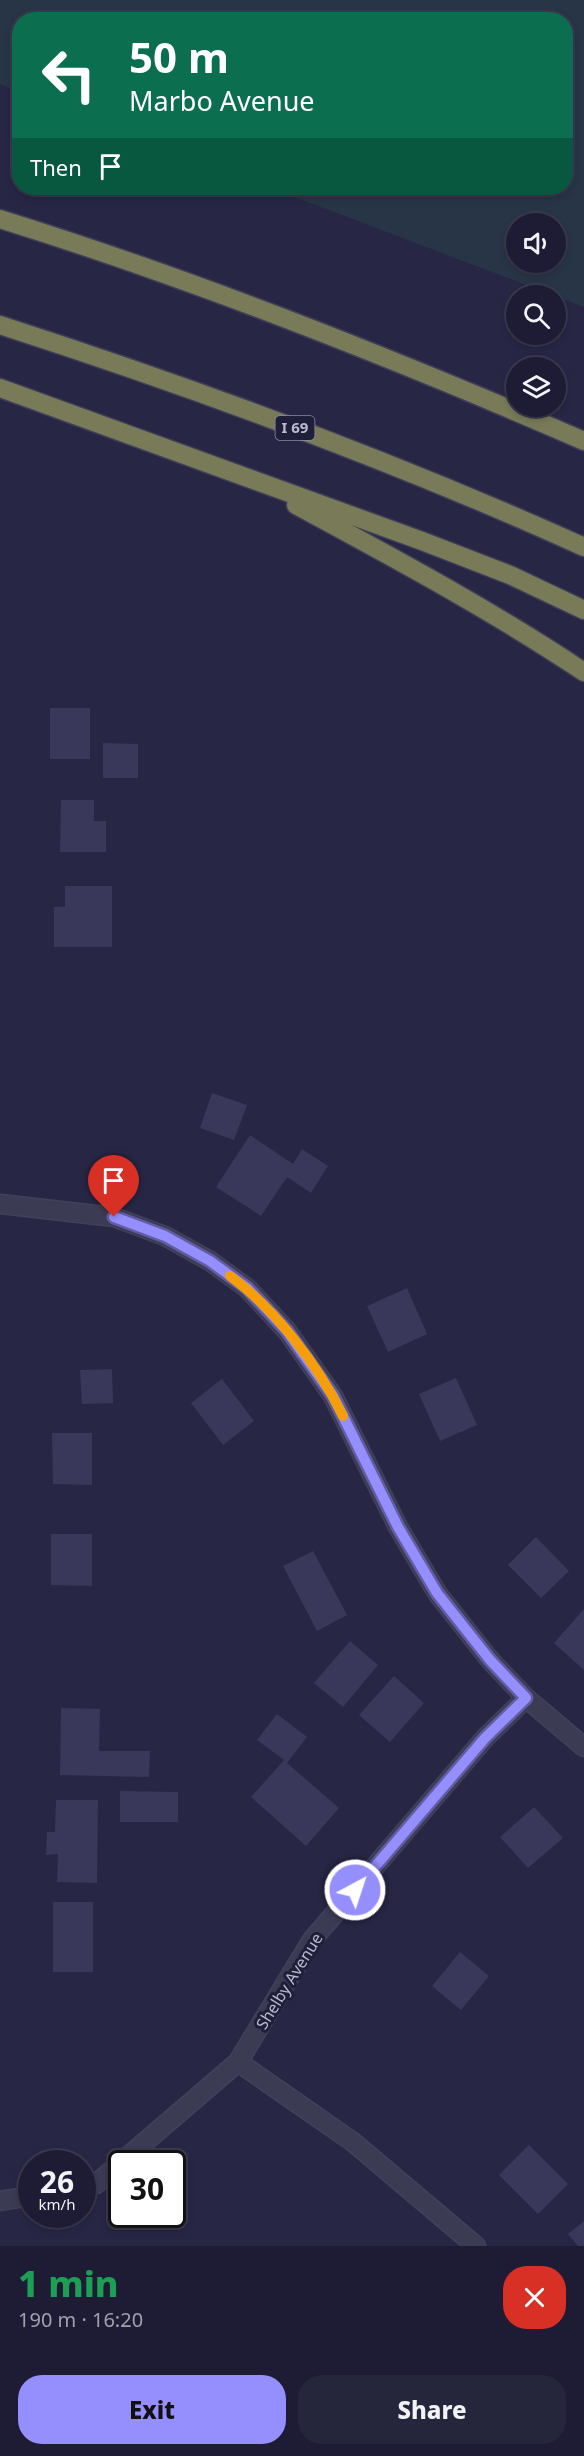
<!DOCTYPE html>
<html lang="en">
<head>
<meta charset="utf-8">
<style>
	:root { --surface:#1d1c34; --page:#25253c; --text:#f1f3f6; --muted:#a0a1ac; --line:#3b3a4f; --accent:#958efd }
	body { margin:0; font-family:"Noto Sans",sans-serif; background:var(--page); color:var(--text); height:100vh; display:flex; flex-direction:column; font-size:22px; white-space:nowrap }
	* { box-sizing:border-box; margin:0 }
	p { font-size:20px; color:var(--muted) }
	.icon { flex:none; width:33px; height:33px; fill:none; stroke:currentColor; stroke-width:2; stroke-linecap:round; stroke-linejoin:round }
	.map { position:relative; height:2246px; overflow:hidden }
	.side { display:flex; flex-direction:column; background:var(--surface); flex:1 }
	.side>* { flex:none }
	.banner { position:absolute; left:12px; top:12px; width:561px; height:183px; border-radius:24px; box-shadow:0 3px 9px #0003,0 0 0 2px var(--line); background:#0b6e4f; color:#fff; overflow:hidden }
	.fabs { position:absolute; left:506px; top:213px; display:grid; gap:12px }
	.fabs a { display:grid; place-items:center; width:60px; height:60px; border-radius:50%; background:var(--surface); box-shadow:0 3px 9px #0003,0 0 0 2px var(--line); font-size:30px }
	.speed { position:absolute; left:18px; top:2150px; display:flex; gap:12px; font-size:30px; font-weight:700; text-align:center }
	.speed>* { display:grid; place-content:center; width:78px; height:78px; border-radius:50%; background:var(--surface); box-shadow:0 3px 9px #0003,0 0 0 2px var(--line); line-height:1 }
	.speed small { font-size:15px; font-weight:400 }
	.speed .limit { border:3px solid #111; border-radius:9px; background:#fff; color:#111 }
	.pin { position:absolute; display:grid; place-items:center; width:51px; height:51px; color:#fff; margin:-62px -26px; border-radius:50% 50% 50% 0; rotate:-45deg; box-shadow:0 0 6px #0007 }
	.pin .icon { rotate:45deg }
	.me { position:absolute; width:66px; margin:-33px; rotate:40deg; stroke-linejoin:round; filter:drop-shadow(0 0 4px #0008) }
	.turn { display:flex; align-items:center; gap:21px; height:126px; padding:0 18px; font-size:27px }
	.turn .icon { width:78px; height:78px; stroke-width:2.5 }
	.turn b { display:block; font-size:42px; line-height:51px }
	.then { display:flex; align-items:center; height:57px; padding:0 18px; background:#0003; gap:12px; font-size:22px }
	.round { display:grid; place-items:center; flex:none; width:63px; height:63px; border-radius:24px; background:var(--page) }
	.summary { display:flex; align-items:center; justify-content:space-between; height:102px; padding:0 18px }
	h1 { font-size:36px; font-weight:800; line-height:45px; color:#1e9e55 }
	.action { display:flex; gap:12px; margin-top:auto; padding:12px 18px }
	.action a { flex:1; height:69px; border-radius:24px; background:var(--accent); color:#111; font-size:24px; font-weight:800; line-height:69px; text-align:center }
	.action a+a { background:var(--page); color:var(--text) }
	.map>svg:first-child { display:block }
</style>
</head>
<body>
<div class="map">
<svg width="584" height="2246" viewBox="0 0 584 2246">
	<rect width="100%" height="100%" fill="#272645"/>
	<!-- green -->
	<path fill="#283546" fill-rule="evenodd" d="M0,0H584V307L271,188H566V20H20L19,92L0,84ZM516,224H555V262H516Z"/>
	<!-- building -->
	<g fill="#39385b">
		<rect x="50" y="708" width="40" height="51"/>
		<polygon points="103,743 138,744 138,778 103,778"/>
		<polygon points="61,800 94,800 94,821 106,821 106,852 60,852"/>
		<polygon points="65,886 112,886 112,947 54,947 54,907 65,907"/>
		<polygon points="212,1093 247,1105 234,1140 200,1128"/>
		<polygon points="250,1135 293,1164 302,1149 328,1166 311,1193 287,1177 261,1216 216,1187"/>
		<polygon points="407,1288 427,1334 388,1352 367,1306"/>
		<polygon points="112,1369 113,1403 82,1404 80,1370"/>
		<polygon points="456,1378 477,1425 440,1441 419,1394"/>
		<polygon points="222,1379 254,1421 223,1445 191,1403"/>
		<polygon points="52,1433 92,1433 92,1485 53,1484"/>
		<polygon points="51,1534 92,1534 92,1586 51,1585"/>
		<polygon points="536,1537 569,1571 541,1598 508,1565"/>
		<polygon points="313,1551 347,1615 317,1631 283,1566"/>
		<polygon points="584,1609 584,1670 554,1643"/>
		<polygon points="350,1641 378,1665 343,1707 314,1683"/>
		<polygon points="394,1676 424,1703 390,1742 359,1715"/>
		<polygon points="61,1708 100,1709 99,1751 150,1751 149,1777 60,1775"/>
		<polygon points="277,1714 307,1737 287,1763 339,1808 306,1846 251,1797 284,1760 257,1740"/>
		<polygon points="120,1791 178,1792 178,1822 120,1822"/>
		<polygon points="56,1800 98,1800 97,1883 57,1882 58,1854 46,1855 47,1832 55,1832"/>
		<polygon points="534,1807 563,1838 528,1868 500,1837"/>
		<rect x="53" y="1902" width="40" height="70"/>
		<polygon points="460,1952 489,1976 461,2010 432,1986"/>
		<polygon points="529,2145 568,2184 538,2214 499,2175"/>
		<polygon points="584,2221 584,2246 578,2246 568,2234"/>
	</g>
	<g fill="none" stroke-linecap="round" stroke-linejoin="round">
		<!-- minor casing -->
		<g stroke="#42415b" stroke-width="21">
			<g id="minor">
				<polyline points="0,1204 114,1217 165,1236 210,1261 247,1288 287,1331 333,1396 398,1527 437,1593 490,1660 526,1698 584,1747"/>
				<polyline points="238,2062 353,2142 476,2246"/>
				<polyline points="82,2187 96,2184 238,2062 312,1940 485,1738 526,1698"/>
				<polyline points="0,2201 32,2196"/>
			</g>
		</g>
		<!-- highway casing -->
		<g stroke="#403f59" stroke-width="21">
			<g id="highway">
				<path d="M0,219C199,281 393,358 584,441"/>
				<path d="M0,325C198,389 394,461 584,547"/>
				<polyline points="0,388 422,541 510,575 584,610"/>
				<path d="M296,505C394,558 491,610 584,672"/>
			</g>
		</g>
		<!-- minor -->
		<use href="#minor" stroke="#3c3b54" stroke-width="18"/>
		<!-- highway -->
		<use href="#highway" stroke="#797b58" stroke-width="18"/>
	</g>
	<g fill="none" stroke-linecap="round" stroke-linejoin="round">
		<!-- route casing -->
		<g stroke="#615ca4" stroke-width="15">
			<polyline id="route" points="114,1217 165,1236 210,1261 247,1288 287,1331 333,1396 398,1527 437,1593 490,1660 526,1698 485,1738 355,1890"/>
		</g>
		<!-- route -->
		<use href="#route" stroke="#958efd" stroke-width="10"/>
		<!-- slow -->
		<path stroke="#f59e0b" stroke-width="10" d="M230,1276C276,1310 318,1365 343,1416"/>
	</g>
	<g text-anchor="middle" stroke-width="6" stroke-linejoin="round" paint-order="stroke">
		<!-- shield labels -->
		<rect fill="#201f3a" stroke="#8c8ba2" stroke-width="1.5" x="275.5" y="416" width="39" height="24" rx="4.5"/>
		<g font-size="15" font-weight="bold" fill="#bab9ce">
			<text x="295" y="433">I 69</text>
		</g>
		<!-- street labels -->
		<g font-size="16" fill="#bab9ce" stroke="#201f3a">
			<text transform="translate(289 1981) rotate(-58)" y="6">Shelby Avenue</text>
		</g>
	</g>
</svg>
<div class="fabs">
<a><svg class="icon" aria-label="sound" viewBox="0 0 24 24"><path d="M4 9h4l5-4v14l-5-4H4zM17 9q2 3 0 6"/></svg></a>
<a><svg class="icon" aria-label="search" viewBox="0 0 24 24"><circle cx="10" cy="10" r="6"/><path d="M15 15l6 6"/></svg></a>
<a><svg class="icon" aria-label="layers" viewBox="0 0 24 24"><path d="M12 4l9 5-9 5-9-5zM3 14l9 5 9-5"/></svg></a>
</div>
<div class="speed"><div>26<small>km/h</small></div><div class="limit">30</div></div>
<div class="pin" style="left:114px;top:1217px;background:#d93025"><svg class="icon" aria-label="arrive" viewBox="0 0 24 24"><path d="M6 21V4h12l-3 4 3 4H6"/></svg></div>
<svg class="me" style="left:355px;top:1890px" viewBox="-20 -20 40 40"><circle r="17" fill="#958efd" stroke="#fff" stroke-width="3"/><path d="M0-11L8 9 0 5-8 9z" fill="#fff"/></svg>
<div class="banner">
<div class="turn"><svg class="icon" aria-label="left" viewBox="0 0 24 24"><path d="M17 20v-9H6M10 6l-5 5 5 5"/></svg><div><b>50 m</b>Marbo Avenue</div></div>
<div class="then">Then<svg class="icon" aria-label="arrive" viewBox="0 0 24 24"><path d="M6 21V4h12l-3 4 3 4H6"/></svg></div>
</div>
</div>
<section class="side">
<div class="summary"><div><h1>1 min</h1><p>190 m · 16:20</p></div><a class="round" style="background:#d93025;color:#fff"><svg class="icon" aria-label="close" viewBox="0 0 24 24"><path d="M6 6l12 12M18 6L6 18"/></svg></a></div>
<div class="action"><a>Exit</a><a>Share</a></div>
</section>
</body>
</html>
